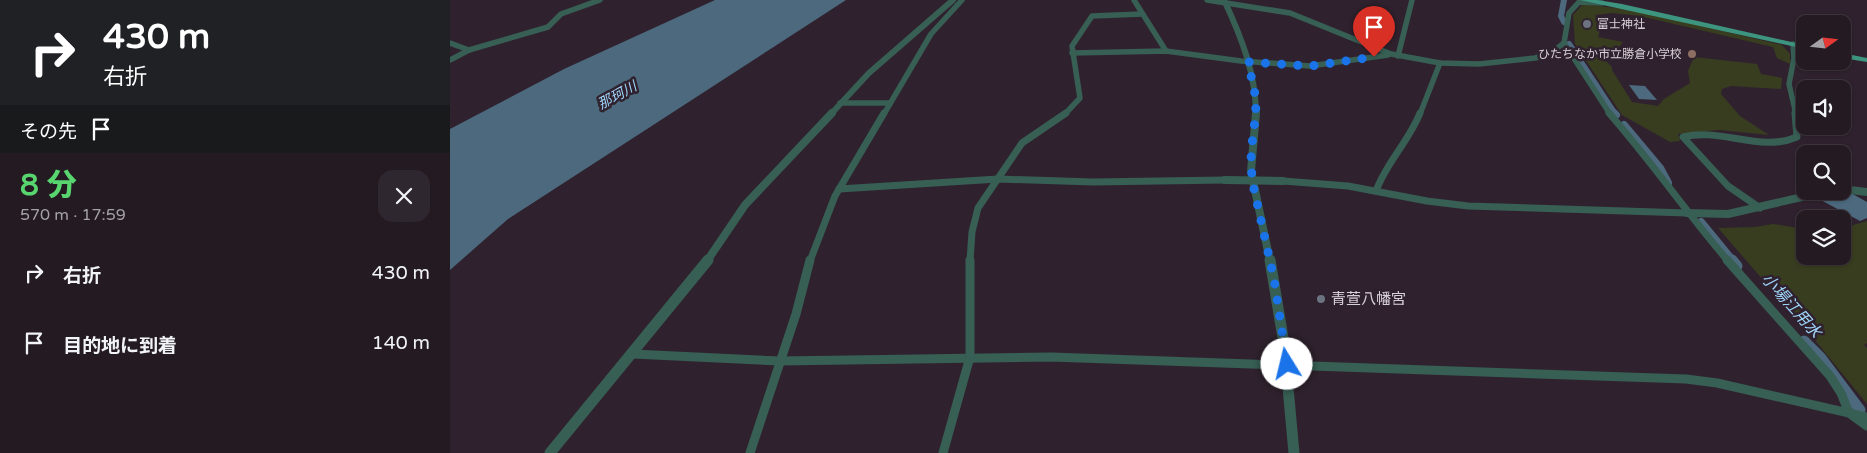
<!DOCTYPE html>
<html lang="ja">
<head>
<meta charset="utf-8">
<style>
	:root { --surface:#231a22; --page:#2f272f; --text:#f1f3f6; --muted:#a3a1a5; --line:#403840; --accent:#58d56f }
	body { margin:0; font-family:"Varela Round","Noto Sans JP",sans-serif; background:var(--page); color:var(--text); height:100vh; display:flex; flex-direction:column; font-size:19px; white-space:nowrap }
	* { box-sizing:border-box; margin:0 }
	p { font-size:16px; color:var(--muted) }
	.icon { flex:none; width:28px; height:28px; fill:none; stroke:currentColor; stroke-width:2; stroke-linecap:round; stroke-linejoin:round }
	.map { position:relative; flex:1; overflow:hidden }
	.drawer { display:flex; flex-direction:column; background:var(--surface); width:450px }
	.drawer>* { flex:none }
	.guide { background:#202124; color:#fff; overflow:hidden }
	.needle { width:32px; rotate:75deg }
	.buttons { position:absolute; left:1346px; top:15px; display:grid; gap:10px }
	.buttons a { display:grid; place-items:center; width:55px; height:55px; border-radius:10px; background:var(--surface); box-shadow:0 1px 4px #0004,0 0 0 1px var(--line); font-size:25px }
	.pin { position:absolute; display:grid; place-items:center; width:42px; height:42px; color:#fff; margin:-51px -21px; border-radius:50% 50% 50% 0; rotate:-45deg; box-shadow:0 0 5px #0007 }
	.pin .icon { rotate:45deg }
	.me { position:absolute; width:55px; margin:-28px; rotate:351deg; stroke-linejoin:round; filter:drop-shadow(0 0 4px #0008) }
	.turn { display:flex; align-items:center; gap:18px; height:105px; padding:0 20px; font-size:22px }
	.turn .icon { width:65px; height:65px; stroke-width:2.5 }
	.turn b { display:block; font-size:35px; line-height:42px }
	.then { display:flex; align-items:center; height:48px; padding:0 20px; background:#0003; gap:10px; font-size:19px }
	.round { display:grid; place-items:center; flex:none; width:52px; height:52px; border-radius:15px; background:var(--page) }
	.headline { display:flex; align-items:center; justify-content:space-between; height:85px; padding:0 20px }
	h1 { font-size:30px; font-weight:800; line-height:38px; color:var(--accent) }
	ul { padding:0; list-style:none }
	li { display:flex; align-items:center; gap:15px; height:70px; padding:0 20px }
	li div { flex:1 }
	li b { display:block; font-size:19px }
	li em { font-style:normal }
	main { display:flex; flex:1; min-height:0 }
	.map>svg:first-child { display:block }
</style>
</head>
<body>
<main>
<section class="drawer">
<div class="guide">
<div class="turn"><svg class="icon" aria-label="right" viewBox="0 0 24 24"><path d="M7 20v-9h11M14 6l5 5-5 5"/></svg><div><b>430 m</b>右折</div></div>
<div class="then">その先<svg class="icon" aria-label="arrive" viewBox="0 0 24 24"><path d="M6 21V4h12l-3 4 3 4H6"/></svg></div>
</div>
<div class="headline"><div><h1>8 分</h1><p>570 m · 17:59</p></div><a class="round"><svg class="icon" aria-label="close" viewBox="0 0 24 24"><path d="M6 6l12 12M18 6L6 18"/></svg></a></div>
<ul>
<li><svg class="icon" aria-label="right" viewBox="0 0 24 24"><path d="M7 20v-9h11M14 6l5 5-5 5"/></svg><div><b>右折</b></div><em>430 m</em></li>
<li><svg class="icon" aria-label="arrive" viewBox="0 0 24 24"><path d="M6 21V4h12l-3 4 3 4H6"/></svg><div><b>目的地に到着</b></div><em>140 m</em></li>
</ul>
</section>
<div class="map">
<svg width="1417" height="453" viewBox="0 0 1417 453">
	<rect width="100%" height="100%" fill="#2f222e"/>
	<!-- green -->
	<g fill="#383d20">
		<polygon points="1133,4 1183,10 1332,45 1340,54 1340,64 1327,58 1323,47 1190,16 1162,13 1145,15 1151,27 1148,37 1173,42 1165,52 1148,53 1162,67 1162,70 1182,102 1208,106 1214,99 1240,83 1238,71 1244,57 1307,64 1311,74 1332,78 1331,89 1281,86 1272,89 1271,94 1290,116 1319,135 1269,130 1228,134 1230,141 1220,142 1172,115 1125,44 1123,15"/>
		<polygon points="1417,221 1417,343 1414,345 1417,348 1417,404 1355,328 1268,228 1305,227 1323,224 1355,229 1355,256 1392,256 1393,228"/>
	</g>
	<!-- water -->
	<g fill="#4c697e">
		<polygon points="265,0 396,0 58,219 0,270 0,129 114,69"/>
		<polygon points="1179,85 1195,86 1207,100 1189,99"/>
		<polygon points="1399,192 1417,202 1417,218 1410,221 1367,198"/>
	</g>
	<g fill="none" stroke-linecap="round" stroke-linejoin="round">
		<!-- canal-far2 -->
		<g stroke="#4c697e" stroke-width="6">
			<polyline points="1114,0 1111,16 1114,22"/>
			<polyline points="1119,44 1165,114"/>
		</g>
		<!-- canal-far1 -->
		<g stroke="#4c697e" stroke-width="8">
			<polyline points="1164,113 1166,115"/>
			<polyline points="1174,125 1210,168 1218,183"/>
			<polyline points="1251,222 1283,261"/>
		</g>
		<!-- canal -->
		<g stroke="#4c697e" stroke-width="11">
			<polyline points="1282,260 1287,266"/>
			<polyline points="1354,341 1371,358 1410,410"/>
		</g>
		<!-- minor-far2 -->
		<g stroke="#375f54" stroke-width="5.5">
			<polyline points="684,0 716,51"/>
			<polyline points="757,0 840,13 941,54 990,63 1029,64 1085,58 1100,54 1114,43 1119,13 1129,2 1152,3"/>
			<polyline points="0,43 19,50"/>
			<polyline points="1114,43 1160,114"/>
			<polyline points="1343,44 1344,58 1339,84 1346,114"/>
			<polyline points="622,53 716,51 791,61 860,66 938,55"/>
			<polyline points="948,56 962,0"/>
			<polyline points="0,60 19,50 98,27 111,14 150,0"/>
			<polyline points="390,103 440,103"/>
			<polyline points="434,114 481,34 512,0"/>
			<polyline points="615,114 630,98 622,46 642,16 692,14"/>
			<polyline points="970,114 990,63"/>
		</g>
		<!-- minor-far1 -->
		<g stroke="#375f54" stroke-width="7">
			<path d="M1159,113C1201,161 1237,213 1278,261"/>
			<polyline points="833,181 898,186 977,201 1018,206 1237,213"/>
			<polyline points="389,189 548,179 643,182 775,180"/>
			<path d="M926,191C936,163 959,141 970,113"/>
			<path d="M1310,208L1278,186L1233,137C1271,127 1310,153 1347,137L1345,113"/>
			<polyline points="360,261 385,196 434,113"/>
			<polyline points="520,261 522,232 528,208 572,143 616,113"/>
		</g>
		<!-- minor -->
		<g stroke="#375f54" stroke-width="9">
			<polyline points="1277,260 1380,376 1391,393 1399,413 1417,426"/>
			<polyline points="183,354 330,361 601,357 1236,379 1267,383 1417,417"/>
			<polyline points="300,453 346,314 360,260"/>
			<polyline points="493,453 520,357 520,260"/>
		</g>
		<!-- tertiary-far2 -->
		<g stroke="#375f54" stroke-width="6">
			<path d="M774,0C791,36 806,74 806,114"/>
			<polyline points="381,114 419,73 503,0"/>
		</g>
		<!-- tertiary-far1 -->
		<g stroke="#375f54" stroke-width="8">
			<polyline points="806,113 801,171 820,261"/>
			<polyline points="775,180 833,181"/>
			<polyline points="1392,189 1417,192"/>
			<polyline points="1237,213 1278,214 1378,191"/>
			<polyline points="257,261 295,205 382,113"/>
		</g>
		<!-- tertiary -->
		<g stroke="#375f54" stroke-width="11">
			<polyline points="820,260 834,344 844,453"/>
			<polyline points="100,453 258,260"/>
		</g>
		<!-- primary -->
		<g fill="#3d9580" fill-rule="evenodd">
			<polygon points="1130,0 1147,0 1172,4 1355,45 1355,49"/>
			<polygon points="1392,53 1417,58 1417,62 1392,58"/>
		</g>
	</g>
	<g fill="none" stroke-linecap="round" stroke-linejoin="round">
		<!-- route -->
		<polyline stroke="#1a73e8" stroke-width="9" stroke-dasharray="0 16.2" points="837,364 824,279 802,180 801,152 806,112 805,94 798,62 860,66 924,57"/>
	</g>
	<!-- markers -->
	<g fill="#6b7280" stroke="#2f222e" stroke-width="2">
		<circle cx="1137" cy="24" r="5"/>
		<circle cx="871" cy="299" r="5"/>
	</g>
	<circle fill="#8d6e63" stroke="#2f222e" stroke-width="2" cx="1242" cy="54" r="5"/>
	<g text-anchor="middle" stroke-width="5" stroke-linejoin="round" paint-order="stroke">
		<!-- far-poi labels -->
		<g font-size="12" fill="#d8d0d8" stroke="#2f222e" text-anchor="start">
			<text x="1147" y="28">富士神社</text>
			<text x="1232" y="58" text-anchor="end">ひたちなか市立勝倉小学校</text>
		</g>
		<!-- far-water labels -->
		<g font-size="14" font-style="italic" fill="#9fd5fb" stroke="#2f222e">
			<text transform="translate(167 95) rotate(-29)" y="5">那珂川</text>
		</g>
		<!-- poi labels -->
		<g font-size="15" fill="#d8d0d8" stroke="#2f222e" text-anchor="start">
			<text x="881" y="304">青萱八幡宮</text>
		</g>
		<!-- water labels -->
		<g font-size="16" font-style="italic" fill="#9fd5fb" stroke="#2f222e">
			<text transform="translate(1342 305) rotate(48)" y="6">小場江用水</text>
		</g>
	</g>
</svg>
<div class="buttons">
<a><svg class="needle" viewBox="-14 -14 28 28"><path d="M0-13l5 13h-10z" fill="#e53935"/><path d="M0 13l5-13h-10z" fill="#a3a1a5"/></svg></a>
<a><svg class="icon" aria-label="sound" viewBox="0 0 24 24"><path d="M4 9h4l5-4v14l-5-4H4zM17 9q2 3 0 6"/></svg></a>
<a><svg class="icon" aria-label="search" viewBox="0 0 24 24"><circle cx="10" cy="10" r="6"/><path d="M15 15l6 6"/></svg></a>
<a><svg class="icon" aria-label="layers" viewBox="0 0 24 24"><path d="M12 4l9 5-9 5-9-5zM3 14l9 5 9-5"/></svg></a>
</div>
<div class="pin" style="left:924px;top:57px;background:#d93025"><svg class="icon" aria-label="arrive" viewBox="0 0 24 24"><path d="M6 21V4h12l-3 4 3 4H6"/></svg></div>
<svg class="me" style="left:837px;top:364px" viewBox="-20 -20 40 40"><circle r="19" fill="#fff"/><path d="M0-13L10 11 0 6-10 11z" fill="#1a73e8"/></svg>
</div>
</main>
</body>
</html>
